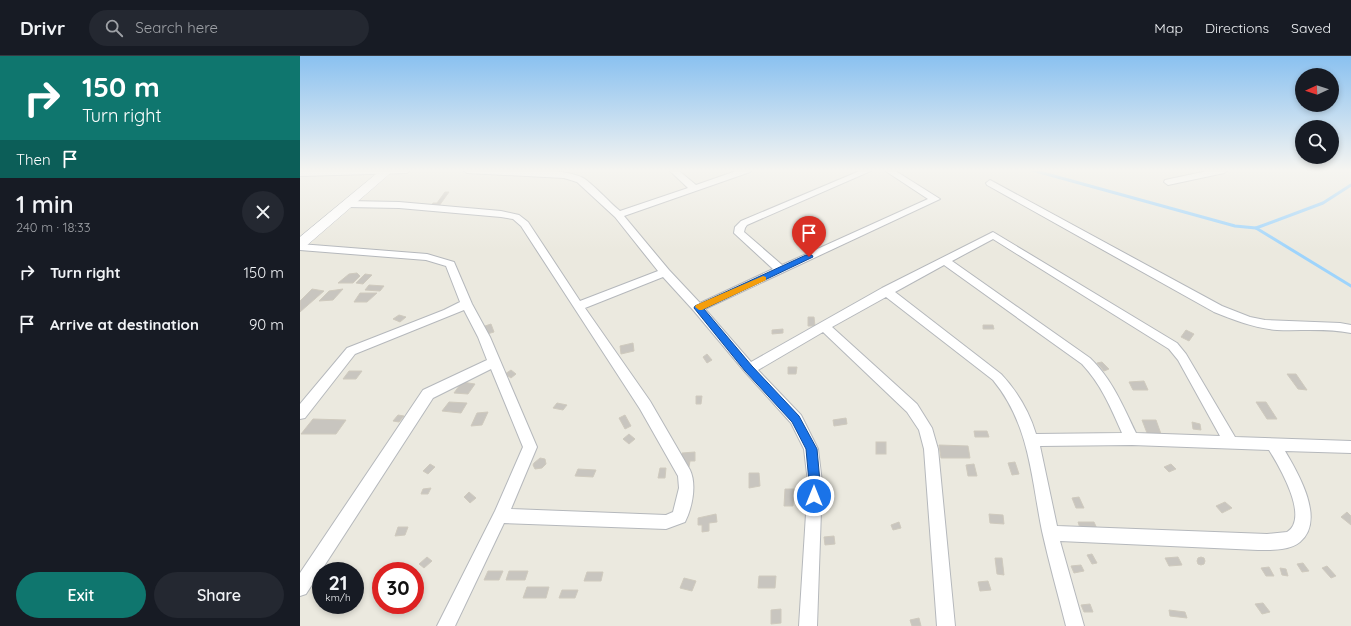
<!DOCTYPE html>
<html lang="en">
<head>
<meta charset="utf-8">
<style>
	:root { --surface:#171b24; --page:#242831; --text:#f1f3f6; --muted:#9ea1a6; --line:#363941; --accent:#0f766e }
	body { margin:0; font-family:Quicksand,sans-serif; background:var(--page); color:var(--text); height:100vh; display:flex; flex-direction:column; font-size:15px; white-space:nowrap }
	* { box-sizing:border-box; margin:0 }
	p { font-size:13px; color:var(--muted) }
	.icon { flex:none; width:22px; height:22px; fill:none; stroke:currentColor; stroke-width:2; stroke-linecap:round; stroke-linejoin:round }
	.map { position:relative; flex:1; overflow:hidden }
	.drawer { display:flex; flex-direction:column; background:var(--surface); width:300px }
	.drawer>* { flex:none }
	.guide { background:#0f766e; color:#fff; overflow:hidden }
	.needle { width:26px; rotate:267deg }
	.controls { position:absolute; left:995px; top:12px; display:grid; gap:8px }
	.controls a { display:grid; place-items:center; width:44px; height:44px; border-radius:50%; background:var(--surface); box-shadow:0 2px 6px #0003; font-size:20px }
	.speed { position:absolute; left:12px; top:506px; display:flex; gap:8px; font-size:20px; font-weight:700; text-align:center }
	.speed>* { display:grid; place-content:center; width:52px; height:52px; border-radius:50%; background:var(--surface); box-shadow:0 2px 6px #0003; line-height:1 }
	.speed small { font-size:10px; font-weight:400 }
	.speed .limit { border:6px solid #d22; background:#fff; color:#111 }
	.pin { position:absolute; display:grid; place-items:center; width:34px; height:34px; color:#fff; margin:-41px -17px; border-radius:50% 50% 50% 0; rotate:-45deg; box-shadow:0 0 4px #0007 }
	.pin .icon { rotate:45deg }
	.me { position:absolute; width:44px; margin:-22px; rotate:0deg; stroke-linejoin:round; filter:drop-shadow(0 0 3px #0008) }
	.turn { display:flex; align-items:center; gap:14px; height:84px; padding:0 16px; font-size:18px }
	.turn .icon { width:52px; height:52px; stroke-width:2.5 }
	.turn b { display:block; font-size:28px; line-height:34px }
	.then { display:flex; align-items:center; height:38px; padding:0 16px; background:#0003; gap:8px; font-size:15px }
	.round { display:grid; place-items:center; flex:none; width:42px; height:42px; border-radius:21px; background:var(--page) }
	.overview { display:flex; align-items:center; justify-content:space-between; height:68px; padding:0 16px }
	h1 { font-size:24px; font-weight:600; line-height:30px }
	.cta { display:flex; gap:8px; margin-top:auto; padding:8px 16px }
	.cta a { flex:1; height:46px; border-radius:24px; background:var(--accent); color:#fff; font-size:16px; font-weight:600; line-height:46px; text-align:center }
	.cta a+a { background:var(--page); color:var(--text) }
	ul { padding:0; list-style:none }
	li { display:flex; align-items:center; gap:12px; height:52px; padding:0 16px }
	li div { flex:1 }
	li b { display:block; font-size:15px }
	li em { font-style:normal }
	header { display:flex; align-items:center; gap:24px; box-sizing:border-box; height:56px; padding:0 20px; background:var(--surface); border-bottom:1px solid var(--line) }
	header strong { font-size:19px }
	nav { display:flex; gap:22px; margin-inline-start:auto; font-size:14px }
	.search { width:280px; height:36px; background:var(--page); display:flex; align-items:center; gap:10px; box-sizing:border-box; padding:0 14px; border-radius:22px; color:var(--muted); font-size:15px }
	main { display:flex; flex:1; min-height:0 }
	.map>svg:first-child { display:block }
</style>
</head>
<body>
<header>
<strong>Drivr</strong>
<div class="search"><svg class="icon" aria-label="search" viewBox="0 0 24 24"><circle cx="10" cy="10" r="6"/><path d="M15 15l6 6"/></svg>Search here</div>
<nav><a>Map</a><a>Directions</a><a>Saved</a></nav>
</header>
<main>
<section class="drawer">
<div class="guide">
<div class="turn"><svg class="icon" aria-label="right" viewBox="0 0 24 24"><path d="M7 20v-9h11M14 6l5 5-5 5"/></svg><div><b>150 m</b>Turn right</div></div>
<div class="then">Then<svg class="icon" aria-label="arrive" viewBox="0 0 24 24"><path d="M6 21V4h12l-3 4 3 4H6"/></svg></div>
</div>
<div class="overview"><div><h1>1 min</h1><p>240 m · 18:33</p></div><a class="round"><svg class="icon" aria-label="close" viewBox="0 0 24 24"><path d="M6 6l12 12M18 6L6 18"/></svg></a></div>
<ul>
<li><svg class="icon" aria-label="right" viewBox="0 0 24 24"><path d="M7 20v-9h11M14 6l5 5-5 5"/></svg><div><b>Turn right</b></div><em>150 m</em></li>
<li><svg class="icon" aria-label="arrive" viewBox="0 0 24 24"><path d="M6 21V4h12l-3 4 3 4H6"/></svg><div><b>Arrive at destination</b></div><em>90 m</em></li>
</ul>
<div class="cta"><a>Exit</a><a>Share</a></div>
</section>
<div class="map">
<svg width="1051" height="570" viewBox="0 0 1051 570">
	<rect width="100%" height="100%" fill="#ebe9df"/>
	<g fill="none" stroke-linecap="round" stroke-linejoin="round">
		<!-- stream -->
		<g stroke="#9ed4fc" stroke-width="3">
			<polyline points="732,114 935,170 956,172 1051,230"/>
			<polyline points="956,172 1023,147 1051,129"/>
		</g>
	</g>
	<!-- building -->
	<g fill="#c8c5bf" stroke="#cfcabe">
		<polygon points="145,136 149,136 139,150 131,150 133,147 137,147"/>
		<polygon points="507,175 509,181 503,182 501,176"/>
		<polygon points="57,217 60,220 53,227 38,227 49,218"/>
		<polygon points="65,218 72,219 63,228 56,227"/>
		<polygon points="69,229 84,230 80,235 65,234"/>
		<polygon points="12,233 24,235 0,256 0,245"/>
		<polygon points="43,233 33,244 19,245 29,235"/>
		<polygon points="60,237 77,237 67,246 54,246"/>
		<polygon points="99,259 106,261 100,266 93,263"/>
		<polygon points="508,261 514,261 515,270 508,270"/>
		<polygon points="191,268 194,276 187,278 185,270"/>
		<polygon points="683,269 693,269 694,273 683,273"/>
		<polygon points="483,273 483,277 472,278 472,274"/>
		<polygon points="886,274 894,278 889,285 881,281"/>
		<polygon points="333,287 334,295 321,298 320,290"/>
		<polygon points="407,298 412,304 407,307 403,301"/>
		<polygon points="802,306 809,313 804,315 797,307"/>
		<polygon points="488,311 497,311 496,318 488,318"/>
		<polygon points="211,314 216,318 211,322 205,318"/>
		<polygon points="49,315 62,315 56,323 43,323"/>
		<polygon points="987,318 996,318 1007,334 998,333"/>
		<polygon points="844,325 848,334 833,334 829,326"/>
		<polygon points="162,326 175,328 168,338 154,337"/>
		<polygon points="396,340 402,340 401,348 396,348"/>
		<polygon points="149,346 167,347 161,357 142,355"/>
		<polygon points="956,346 966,346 977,363 967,363"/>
		<polygon points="257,347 267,349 263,354 253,352"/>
		<polygon points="188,356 182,369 171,370 177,357"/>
		<polygon points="98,359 104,360 99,366 93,365"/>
		<polygon points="325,359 331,370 325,373 319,362"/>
		<polygon points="546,362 547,368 534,370 533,364"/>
		<polygon points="13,363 46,364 36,378 1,378"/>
		<polygon points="842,364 856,364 861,378 847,377"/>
		<polygon points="892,366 900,368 901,374 893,373"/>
		<polygon points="674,375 687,375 689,381 675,381"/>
		<polygon points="329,378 335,383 329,388 323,383"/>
		<rect x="576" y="386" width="10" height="12"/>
		<polygon points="639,389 668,390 670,402 641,402"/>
		<polygon points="395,396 395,405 390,405 389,411 381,412 382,397"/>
		<polygon points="240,402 245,403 246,408 242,412 235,413 233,409 234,407"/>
		<polygon points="715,406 719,418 712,419 708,407"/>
		<polygon points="130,408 135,411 128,418 123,415"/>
		<polygon points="674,408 677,420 668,420 666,409"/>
		<polygon points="871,408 876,413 869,416 864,411"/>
		<polygon points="360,412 366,412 365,422 358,422"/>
		<polygon points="278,413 296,414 293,421 275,420"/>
		<polygon points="449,417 459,417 460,430 449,432"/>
		<polygon points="131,432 128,438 121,438 123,433"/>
		<polygon points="485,433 494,433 493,450 484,450"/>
		<polygon points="169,436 176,442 170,447 164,441"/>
		<polygon points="779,441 784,452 776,452 772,442"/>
		<polygon points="925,446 932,452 922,457 916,450"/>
		<polygon points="1047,456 1051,460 1051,469 1041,461"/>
		<polygon points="416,458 417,466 409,467 409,475 402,476 402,469 398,469 398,462"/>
		<polygon points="689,458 703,459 704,468 690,467"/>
		<polygon points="599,466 601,472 593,474 591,469"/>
		<polygon points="778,466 794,466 798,475 781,475"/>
		<polygon points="98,471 108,471 105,479 95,480"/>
		<polygon points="534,480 535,488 525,489 524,481"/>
		<polygon points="792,498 797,507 792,508 787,499"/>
		<circle cx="901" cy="505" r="4"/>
		<polygon points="127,501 132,505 124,512 119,508"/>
		<polygon points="878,501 882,509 869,510 865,502"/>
		<polygon points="695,502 702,502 704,519 697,518"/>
		<polygon points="1003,507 1009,515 1002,516 997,508"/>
		<polygon points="781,509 784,515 774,517 771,510"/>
		<polygon points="1027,510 1036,520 1031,522 1022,512"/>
		<polygon points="969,511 974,520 966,520 961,512"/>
		<polygon points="980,512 986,513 988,520 982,519"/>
		<polygon points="188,515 203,515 199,524 184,524"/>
		<polygon points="209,515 228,515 225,524 206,524"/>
		<polygon points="287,516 303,516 301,525 284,525"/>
		<polygon points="459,520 476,520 475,532 458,532"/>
		<polygon points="384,522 396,525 392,535 380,532"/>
		<polygon points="688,525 691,534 680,535 678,526"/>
		<polygon points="227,531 249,531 246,542 223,542"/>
		<polygon points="262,534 278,534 275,542 259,542"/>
		<polygon points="963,547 970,556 962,558 955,548"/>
		<polygon points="790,548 793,556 784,556 781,549"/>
		<polygon points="481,553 481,567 471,568 471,554"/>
		<polygon points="869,554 885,556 887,562 870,560"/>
		<polygon points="619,562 621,570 612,570 610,564"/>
	</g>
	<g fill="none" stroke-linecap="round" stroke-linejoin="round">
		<!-- street casing -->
		<g stroke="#b5b8bc" stroke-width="2">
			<g id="street">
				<polygon points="0,114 111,114 107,117 0,120"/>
				<path d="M163,114C190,114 261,110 283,122C292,127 310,147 320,155L388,132L369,114H378L396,129L439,114H451L450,116L324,160L369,214L400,247L473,213L434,177L435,171L441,165L562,114H573L447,169L445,172L444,176L482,209L628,143L584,114H594L640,143L405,253L451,306L582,232L693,176L877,287L886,298L935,381L1051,385V397L985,395C998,417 1026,464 1000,486C989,495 971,494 958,494L760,485L784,570H766C758,538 749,507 742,475C731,421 730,369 693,324L586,241L532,271L617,348L632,372L638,393L655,570H637L624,393L619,374L607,356L523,276L458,314L501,359L518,393L522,426L517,570H499L508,426L504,393L491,367L445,316L394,255L363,221L285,252L350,345L390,414C397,429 392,452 385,466L366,473L204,467L155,570H137L195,455L223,391L191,313L133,342L6,538L0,540V517L123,334L187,304L178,281L164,254L55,298L5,362L0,363V348L47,292L144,254L160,246L146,210L126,204L0,194V188L127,198L154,206L172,248L190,281L237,391L211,453L366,459L373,456L379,432L378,420L340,353L221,170L213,163L201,161L99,152L48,151L43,148L48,145L99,146L201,155L219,159L228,166L280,245L358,215L315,161L277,126L264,122L167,117ZM693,183L869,293L878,304L920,380L836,377C823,350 812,323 790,302L652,205ZM644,209L782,308C801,328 811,352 822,377L736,378C729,355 717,335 701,318L595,236ZM832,389L969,394C979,410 1010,462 987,476L967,478L757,470L740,390Z"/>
				<polygon points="912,114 928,114 924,117 868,129 864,126 865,124"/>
				<path d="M690,124L922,250L950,261L965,264L1040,267L1051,269V277C1026,272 1002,275 977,274C954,272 934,264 914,256L687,129L686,127Z"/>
			</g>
		</g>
		<!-- secondary casing -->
		<g stroke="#b5b9be" stroke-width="1">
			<polygon id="secondary" points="81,114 94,114 5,191 0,192 0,181"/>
		</g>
		<!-- street -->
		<use href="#street" fill="#fff" fill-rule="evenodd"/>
		<!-- secondary -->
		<use href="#secondary" fill="#fff" fill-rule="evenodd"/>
	</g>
	<!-- sky -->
	<linearGradient id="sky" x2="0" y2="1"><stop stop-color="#8ac1f0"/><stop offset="0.59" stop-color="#f6f5f1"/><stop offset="1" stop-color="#f6f5f1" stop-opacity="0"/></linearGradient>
	<rect width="1051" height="194" fill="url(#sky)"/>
	<!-- route -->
	<polygon fill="#1a73e8" stroke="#114b97" points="506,199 512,199 513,201 404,253 452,310 499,360 517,393 520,426 520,440 518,444 514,445 510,444 508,440 509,426 506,393 492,366 445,315 394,252 395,250"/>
	<!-- slow -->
	<polygon fill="#f59e0b" points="463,220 466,221 466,224 402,254 399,254 395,251 396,249"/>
</svg>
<div class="controls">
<a><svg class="needle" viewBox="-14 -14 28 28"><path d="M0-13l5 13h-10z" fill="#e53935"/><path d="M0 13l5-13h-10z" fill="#9ea1a6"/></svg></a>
<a><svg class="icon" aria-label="search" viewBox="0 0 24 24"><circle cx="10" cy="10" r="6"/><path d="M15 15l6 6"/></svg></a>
</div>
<div class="speed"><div>21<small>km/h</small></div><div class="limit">30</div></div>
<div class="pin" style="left:509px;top:201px;background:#d93025"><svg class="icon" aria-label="arrive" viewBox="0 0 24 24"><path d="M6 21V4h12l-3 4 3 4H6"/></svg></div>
<svg class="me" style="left:514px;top:440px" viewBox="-20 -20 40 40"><circle r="17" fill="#1a73e8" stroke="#fff" stroke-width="3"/><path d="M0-11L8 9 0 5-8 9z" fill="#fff"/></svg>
</div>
</main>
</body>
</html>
